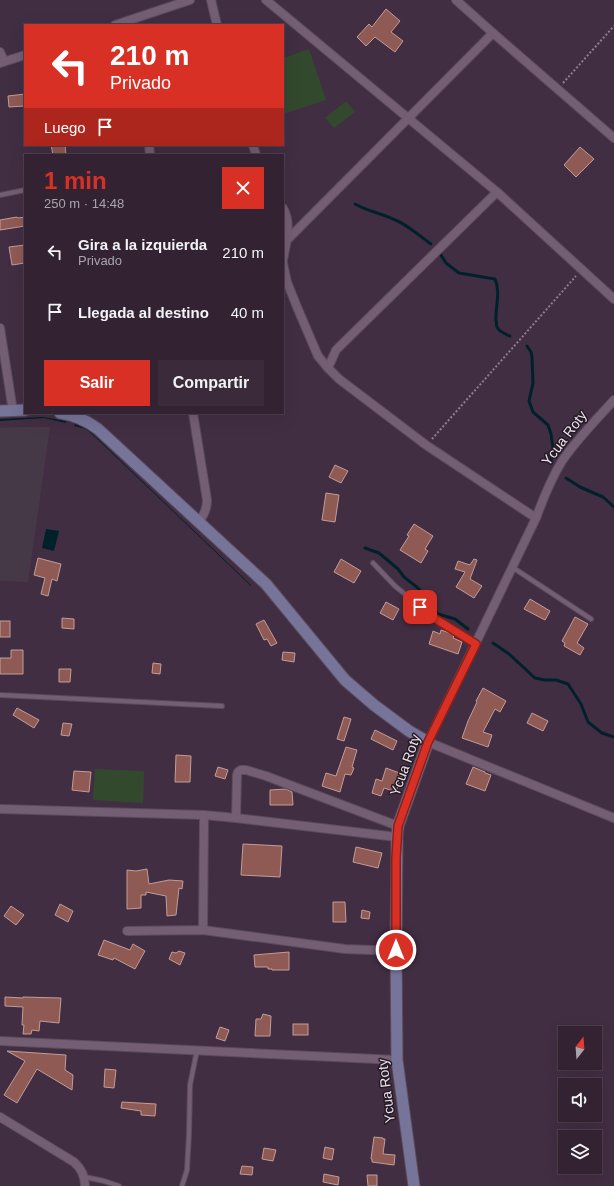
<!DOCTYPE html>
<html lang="es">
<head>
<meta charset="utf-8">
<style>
	:root { --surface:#322232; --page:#3a2a3a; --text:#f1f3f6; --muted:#a8a4ac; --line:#4d3f4d; --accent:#d93025 }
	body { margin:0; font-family:Arial,sans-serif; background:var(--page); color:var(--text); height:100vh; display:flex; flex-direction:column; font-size:15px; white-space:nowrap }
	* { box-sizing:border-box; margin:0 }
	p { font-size:13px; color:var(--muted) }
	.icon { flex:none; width:22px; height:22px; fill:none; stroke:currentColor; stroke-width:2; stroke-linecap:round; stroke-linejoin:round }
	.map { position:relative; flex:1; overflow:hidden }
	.sheet { position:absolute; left:24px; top:154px; width:260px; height:260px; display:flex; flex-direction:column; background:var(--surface); border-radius:0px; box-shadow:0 4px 16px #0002,0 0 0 1px var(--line) }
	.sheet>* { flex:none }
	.top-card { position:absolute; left:24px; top:24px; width:260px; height:122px; border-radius:0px; box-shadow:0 4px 16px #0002,0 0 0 1px var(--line); background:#d93025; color:#fff; overflow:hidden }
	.needle { width:26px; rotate:17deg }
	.buttons { position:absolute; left:558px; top:1026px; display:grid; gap:8px }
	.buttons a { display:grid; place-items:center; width:44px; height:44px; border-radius:0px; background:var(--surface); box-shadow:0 4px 16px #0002,0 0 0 1px var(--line); font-size:20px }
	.pin { position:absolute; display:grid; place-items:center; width:34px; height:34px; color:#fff; margin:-17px; border-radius:8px; box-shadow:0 2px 6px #0006 }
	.me { position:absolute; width:44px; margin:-22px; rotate:0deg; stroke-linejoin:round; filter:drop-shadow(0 0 3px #0008) }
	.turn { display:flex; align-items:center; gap:14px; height:84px; padding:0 20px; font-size:18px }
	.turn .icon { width:52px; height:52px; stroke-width:2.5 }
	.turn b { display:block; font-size:28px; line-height:34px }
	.then { display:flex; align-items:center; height:38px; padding:0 20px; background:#0003; gap:8px; font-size:15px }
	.round { display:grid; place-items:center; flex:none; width:42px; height:42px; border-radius:0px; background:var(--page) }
	.summary { display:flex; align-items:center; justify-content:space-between; height:68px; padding:0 20px }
	h1 { font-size:24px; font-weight:800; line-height:30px; color:var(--accent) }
	.button { display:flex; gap:8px; margin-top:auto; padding:8px 20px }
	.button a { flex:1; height:46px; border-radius:0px; background:var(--accent); color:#fff; font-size:16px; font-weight:800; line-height:46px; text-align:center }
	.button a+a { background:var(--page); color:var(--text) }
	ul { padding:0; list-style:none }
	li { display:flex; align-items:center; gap:12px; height:60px; padding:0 20px }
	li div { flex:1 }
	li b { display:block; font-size:15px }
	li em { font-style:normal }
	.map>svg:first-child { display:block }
</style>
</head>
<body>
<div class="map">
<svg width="614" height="1186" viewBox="0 0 614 1186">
	<rect width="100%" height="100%" fill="#422e43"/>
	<!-- industrial -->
	<polygon fill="#463947" points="17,427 50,427 28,582 0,581 0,428"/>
	<!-- green -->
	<g fill="#33492d">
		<polygon points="309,49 326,100 283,114 283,58"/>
		<polygon points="346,101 355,112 334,128 325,118"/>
		<polygon points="95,769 144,771 143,803 93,800"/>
	</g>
	<!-- water -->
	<g fill="#00212a">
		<polygon points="43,417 66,421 66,423 44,418 0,421 0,419"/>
		<polygon points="75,424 86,428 96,437 251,585 251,586 96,438 86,429 74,426"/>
		<polygon points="46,529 59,531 54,551 42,548"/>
	</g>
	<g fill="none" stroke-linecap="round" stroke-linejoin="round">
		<!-- stream -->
		<g stroke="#00212a" stroke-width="3">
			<path d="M355,204C367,211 380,213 393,219C407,224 418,235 431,244"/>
			<path d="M439,252L446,263L459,273L495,279C501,292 495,307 496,321C497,323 496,325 497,327C499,332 506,334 510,336"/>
			<polyline points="527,346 531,352 532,357 533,383 529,401 533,412 548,425 551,434 553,448 551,461"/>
			<polyline points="566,478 580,487 603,497 614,507"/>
			<polyline points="365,548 379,553 398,569 404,577 418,588 438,614 455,619 468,629"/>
			<polyline points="493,643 509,654 535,678 545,680 556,680 568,684 581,704 588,722 602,733 614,737"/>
		</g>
	</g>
	<!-- building -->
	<g fill="#905a54" stroke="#c19d98">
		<polygon points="386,9 400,21 391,32 403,41 395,52 375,37 366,46 357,37 369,24 372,27"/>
		<polygon points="25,94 25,106 9,107 8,96"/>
		<polygon points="51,145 65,145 66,155 53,155"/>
		<polygon points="580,147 594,159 576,177 564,165"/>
		<polygon points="17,217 18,218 25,217 25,226 0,230 0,220"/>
		<polygon points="25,245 25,263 12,265 9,247"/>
		<polygon points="335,465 348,471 341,483 329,477"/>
		<polygon points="326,493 339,495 335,522 322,520"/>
		<polygon points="414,524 433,536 425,549 428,551 421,563 400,550 409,536 407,535"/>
		<polygon points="38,558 61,564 57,581 52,579 48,596 41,594 45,578 34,575"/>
		<polygon points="341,559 361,571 354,583 334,572"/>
		<polygon points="474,559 477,560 470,579 482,586 474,598 456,587 465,572 455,569 458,561 470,565"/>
		<polygon points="530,599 550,611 545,620 524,609"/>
		<polygon points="386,602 399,609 393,620 380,613"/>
		<polygon points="575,617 588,624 577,643 584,648 580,655 564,646 565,643 562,641"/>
		<polygon points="62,618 74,619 74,629 62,628"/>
		<polygon points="264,620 277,643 271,646 267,639 264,640 256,624"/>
		<rect x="0" y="621" width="10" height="16"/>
		<polygon points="441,630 453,634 454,635 453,638 462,642 458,654 429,644 433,631 440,634"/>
		<polygon points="11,650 23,650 23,674 0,674 0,658 11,658"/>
		<polygon points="283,652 295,653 294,662 282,660"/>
		<polygon points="153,663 161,664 160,674 152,673"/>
		<polygon points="59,669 71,669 70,682 59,682"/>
		<polygon points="483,688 506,701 500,712 495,709 483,732 492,735 488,747 462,738 468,721 477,702 476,701"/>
		<polygon points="17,708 39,720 34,728 13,715"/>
		<polygon points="532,713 548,721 543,731 527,723"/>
		<polygon points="344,717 351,719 344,741 337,739"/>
		<polygon points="63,723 72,724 69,736 61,735"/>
		<polygon points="375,730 397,741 393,750 371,739"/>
		<polygon points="346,747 357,750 352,767 354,768 351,775 345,774 340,792 322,786 326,773 336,776"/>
		<polygon points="176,755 191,756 190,782 175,782"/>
		<polygon points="218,767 228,770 225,779 215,776"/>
		<polygon points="473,767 485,772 485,773 491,775 485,791 466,784"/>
		<polygon points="386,768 402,774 396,792 384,788 381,796 372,793 376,779 382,781"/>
		<polygon points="74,771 91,772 89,792 72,790"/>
		<polygon points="286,789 292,792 293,805 270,805 270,790"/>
		<polygon points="243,844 282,846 280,877 241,875"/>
		<polygon points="356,847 382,853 378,868 353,862"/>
		<polygon points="147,869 149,884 169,880 183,881 182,889 179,888 176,915 167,916 166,896 146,892 146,895 141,895 141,908 127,909 127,870 136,871"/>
		<polygon points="333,902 345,902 346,922 333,922"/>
		<polygon points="60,904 73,911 68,922 55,915"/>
		<polygon points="11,906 24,915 16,925 4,916"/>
		<polygon points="362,910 370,912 369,919 361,918"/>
		<polygon points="104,940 130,950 133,944 145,951 135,969 114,958 113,960 98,955"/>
		<polygon points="179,951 185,953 180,965 169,959 172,952 176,953"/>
		<polygon points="289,952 289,970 272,970 272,969 268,969 268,967 255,967 254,955"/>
		<polygon points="5,997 23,998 23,997 61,998 59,1023 40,1021 39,1031 32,1030 31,1034 23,1034 24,1025 22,1025 23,1007 5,1006"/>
		<polygon points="263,1014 271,1016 270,1036 255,1036 256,1019 261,1019"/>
		<rect x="293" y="1024" width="15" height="11"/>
		<polygon points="220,1027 229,1030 225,1041 216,1038"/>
		<polygon points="7,1051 66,1055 65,1070 73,1075 72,1090 37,1069 17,1103 4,1095 25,1061"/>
		<polygon points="105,1069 116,1070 114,1088 104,1087"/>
		<polygon points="122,1102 156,1104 155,1116 141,1115 141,1111 121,1108"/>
		<polygon points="374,1137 383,1138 383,1139 385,1139 383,1154 395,1155 394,1165 372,1162 372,1159 371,1159"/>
		<polygon points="325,1147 334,1149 332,1160 323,1158"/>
		<polygon points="264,1148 276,1150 273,1161 262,1159"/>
		<polygon points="242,1166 253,1167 252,1175 240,1174"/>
		<polygon points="324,1174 339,1177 338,1185 323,1182"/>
		<polygon points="367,1175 377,1175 377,1186 368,1186"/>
	</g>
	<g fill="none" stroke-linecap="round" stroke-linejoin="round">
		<!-- lane casing -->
		<g stroke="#5b4b5c" stroke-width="6">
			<g id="lane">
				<polyline points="0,195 25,190"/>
				<polyline points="373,563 395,586 434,618 475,644"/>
				<polyline points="512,567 591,619"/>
				<polyline points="0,695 222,706"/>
				<polyline points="85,1177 104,1181 119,1186"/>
				<polyline points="182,1186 187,1170 189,1134 190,1085 197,1050"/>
			</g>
		</g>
		<!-- street casing -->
		<g stroke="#5b4b5c" stroke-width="10">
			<g id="street">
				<polyline points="211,0 217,25"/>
				<polyline points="266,0 497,192 614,299"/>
				<polyline points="456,0 493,33 614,138"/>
				<polyline points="115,25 190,0"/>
				<polyline points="0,52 4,61"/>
				<polyline points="0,63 25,55"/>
				<polyline points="149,145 150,155"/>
				<polyline points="253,145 256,155"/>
				<path d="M283,208C292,223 286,244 283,260"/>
				<polyline points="288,239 493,33"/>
				<polyline points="283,263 287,282 297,307 318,356 328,368 339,379 426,445 536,518"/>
				<polyline points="0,328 13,411"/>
				<polyline points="328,368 336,350 497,192"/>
				<path d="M614,400C596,420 577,439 562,461C551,479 543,499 536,518L428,742L614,818"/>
				<path d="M193,413L207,500C207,509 204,514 199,522"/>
				<polyline points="0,809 204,815 236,818 397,837"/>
				<polyline points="236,818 237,775 238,772 241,770 246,770 266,776 398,826"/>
				<polyline points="203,930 204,815"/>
				<polyline points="127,931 203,930 345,949 371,950 396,950"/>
				<polyline points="0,1041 397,1060"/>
				<path d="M0,1117L74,1162C82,1169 85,1176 85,1186"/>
			</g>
		</g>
		<!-- secondary casing -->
		<g stroke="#5b4b5c" stroke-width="13">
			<g id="secondary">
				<polyline points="0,411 25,410"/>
				<path d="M60,413C75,415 86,420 98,429L266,584L345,680L374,705L409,731L428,742L398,826L397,837L396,950L397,1060L414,1186"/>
			</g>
		</g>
		<!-- path -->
		<g stroke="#8f7e90" stroke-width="2" stroke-dasharray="2 2" stroke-linecap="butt">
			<polyline points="563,83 614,26"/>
			<polyline points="432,439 576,276"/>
		</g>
		<!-- lane -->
		<use href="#lane" stroke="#745e74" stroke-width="4"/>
		<!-- street -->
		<use href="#street" stroke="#745e74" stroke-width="8"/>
		<!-- secondary -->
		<use href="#secondary" stroke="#77749a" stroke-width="11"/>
	</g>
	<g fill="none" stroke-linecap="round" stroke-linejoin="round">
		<!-- route casing -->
		<g stroke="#8d1f18" stroke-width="10">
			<polyline id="route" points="396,950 396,858 398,826 428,742 476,644 434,618 420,607"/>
		</g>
		<!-- route -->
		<use href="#route" stroke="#d93025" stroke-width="7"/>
	</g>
	<g text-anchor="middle" stroke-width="3" stroke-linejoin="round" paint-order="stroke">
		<!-- street labels -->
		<g font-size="14" fill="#eee1ee" stroke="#231a23">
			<text transform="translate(564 438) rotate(-53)" y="5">Ycua Roty</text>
			<text transform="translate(405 765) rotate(-70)" y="5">Ycua Roty</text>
			<text transform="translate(386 1091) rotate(-97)" y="5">Ycua Roty</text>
		</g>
	</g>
</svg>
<div class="buttons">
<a><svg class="needle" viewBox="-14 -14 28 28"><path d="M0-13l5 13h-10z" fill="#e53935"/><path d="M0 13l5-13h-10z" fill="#a8a4ac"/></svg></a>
<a><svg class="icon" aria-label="sound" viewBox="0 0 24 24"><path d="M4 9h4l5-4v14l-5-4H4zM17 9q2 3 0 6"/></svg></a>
<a><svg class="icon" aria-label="layers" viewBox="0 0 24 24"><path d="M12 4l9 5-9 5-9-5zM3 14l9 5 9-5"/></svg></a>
</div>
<div class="pin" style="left:420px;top:607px;background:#d93025"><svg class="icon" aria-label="arrive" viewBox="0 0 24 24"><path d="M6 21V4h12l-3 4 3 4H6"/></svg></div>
<svg class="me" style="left:396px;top:950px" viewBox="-20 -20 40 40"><circle r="17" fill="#d93025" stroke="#fff" stroke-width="3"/><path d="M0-11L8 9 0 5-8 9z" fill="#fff"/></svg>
<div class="top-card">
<div class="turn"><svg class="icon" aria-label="left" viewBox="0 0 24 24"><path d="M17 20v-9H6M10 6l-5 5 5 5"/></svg><div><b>210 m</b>Privado</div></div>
<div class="then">Luego<svg class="icon" aria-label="arrive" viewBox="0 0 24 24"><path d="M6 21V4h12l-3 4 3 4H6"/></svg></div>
</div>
<section class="sheet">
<div class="summary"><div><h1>1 min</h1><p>250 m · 14:48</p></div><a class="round" style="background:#d93025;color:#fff"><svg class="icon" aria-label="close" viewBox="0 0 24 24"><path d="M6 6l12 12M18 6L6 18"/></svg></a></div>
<ul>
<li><svg class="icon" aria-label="left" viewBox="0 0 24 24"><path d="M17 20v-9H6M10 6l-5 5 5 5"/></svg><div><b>Gira a la izquierda</b><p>Privado</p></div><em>210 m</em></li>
<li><svg class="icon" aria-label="arrive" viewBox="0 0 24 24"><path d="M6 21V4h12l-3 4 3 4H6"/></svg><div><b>Llegada al destino</b></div><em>40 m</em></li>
</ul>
<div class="button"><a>Salir</a><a>Compartir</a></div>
</section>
</div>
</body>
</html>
